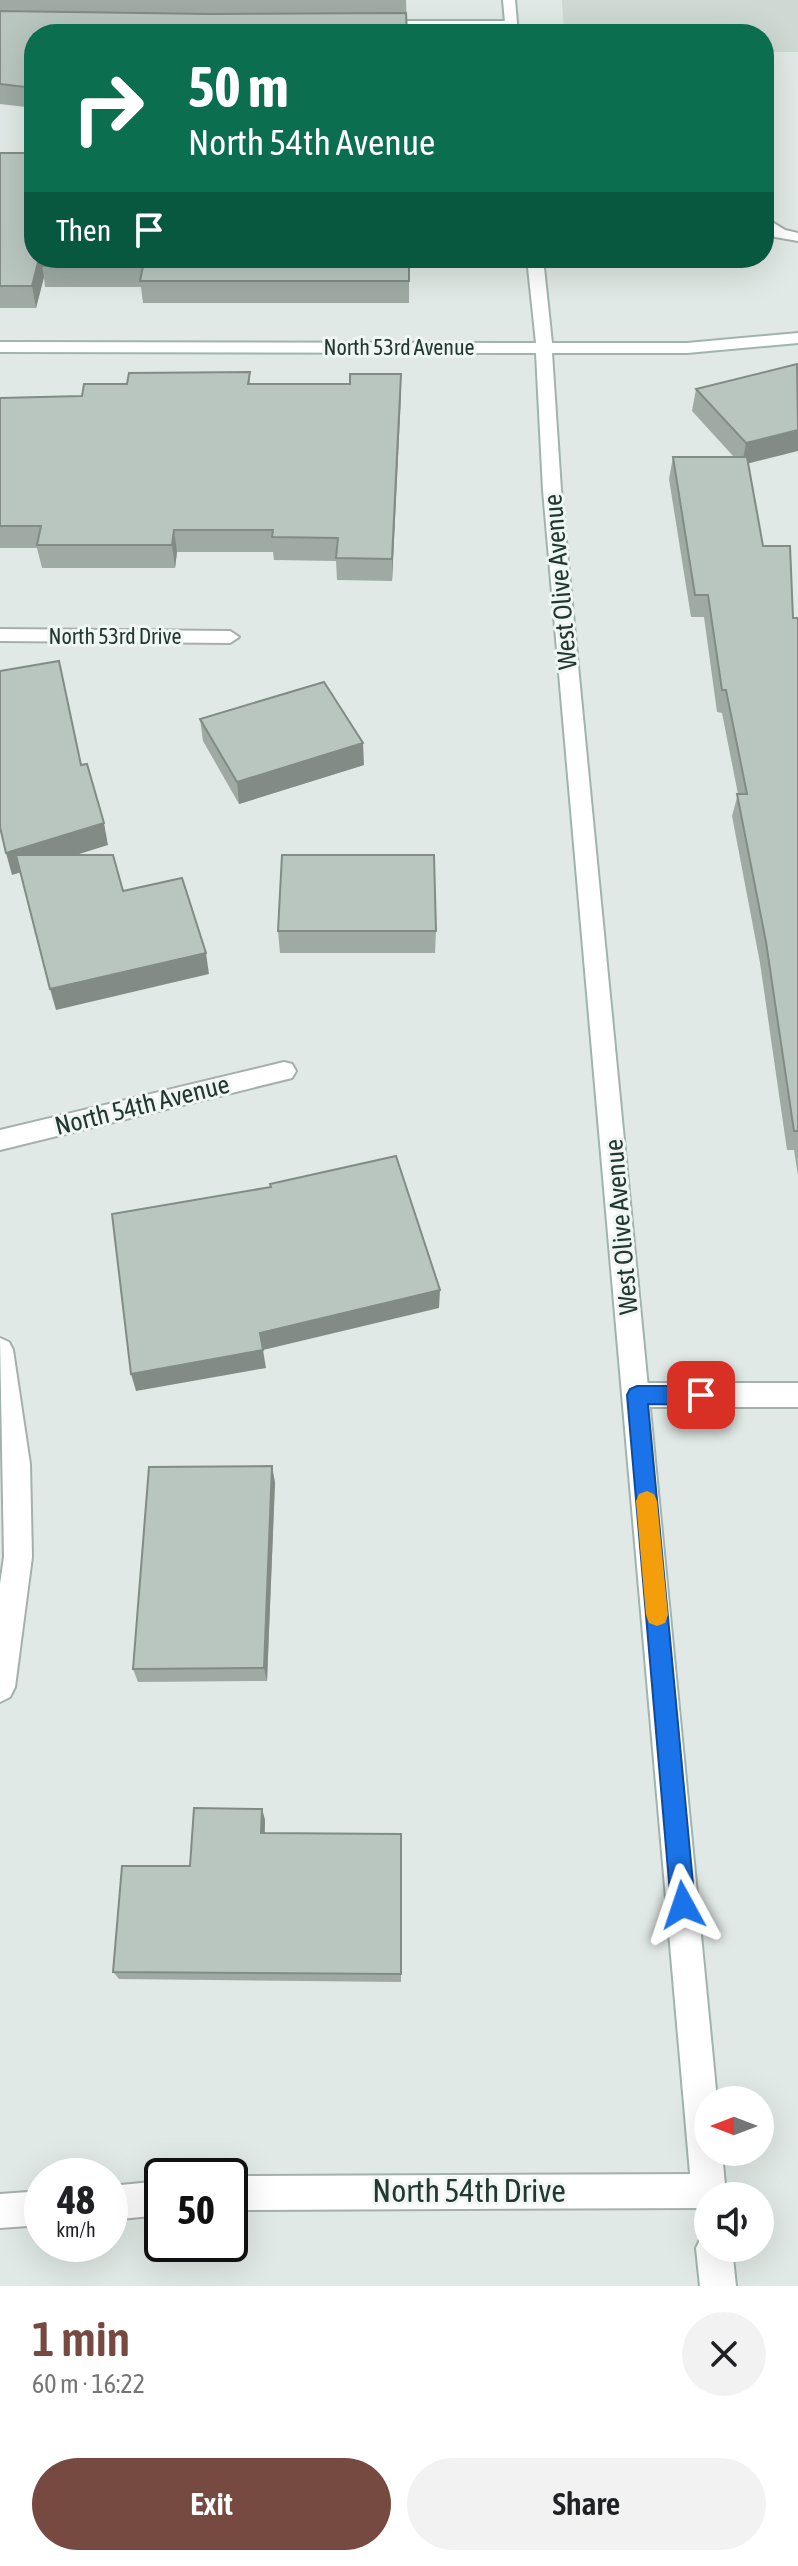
<!DOCTYPE html>
<html lang="en">
<head>
<meta charset="utf-8">
<style>
	:root { --surface:#fff; --page:#f2f2f2; --text:#202124; --muted:#757577; --accent:#774a41 }
	body { margin:0; font-family:"Asap Condensed",sans-serif; background:var(--page); color:var(--text); height:100vh; display:flex; flex-direction:column; font-size:30px; white-space:nowrap }
	* { box-sizing:border-box; margin:0 }
	p { font-size:26px; color:var(--muted) }
	.icon { flex:none; width:44px; height:44px; fill:none; stroke:currentColor; stroke-width:2; stroke-linecap:round; stroke-linejoin:round }
	.map { position:relative; height:2286px; overflow:hidden }
	.panel { display:flex; flex-direction:column; background:var(--surface); flex:1 }
	.panel>* { flex:none }
	.hud { position:absolute; left:24px; top:24px; width:750px; height:244px; border-radius:32px; box-shadow:0 8px 32px #0002; background:#0b6e4f; color:#fff; overflow:hidden }
	.needle { width:52px; rotate:270deg }
	.fabs { position:absolute; left:694px; top:2086px; display:grid; gap:16px }
	.fabs a { display:grid; place-items:center; width:80px; height:80px; border-radius:50%; background:var(--surface); box-shadow:0 8px 32px #0002; font-size:40px }
	.speed { position:absolute; left:24px; top:2158px; display:flex; gap:16px; font-size:40px; font-weight:700; text-align:center }
	.speed>* { display:grid; place-content:center; width:104px; height:104px; border-radius:50%; background:var(--surface); box-shadow:0 8px 32px #0002; line-height:1 }
	.speed small { font-size:20px; font-weight:400 }
	.speed .limit { border:4px solid #111; border-radius:12px; background:#fff; color:#111 }
	.pin { position:absolute; display:grid; place-items:center; width:68px; height:68px; color:#fff; margin:-34px; border-radius:16px; box-shadow:0 4px 12px #0006 }
	.me { position:absolute; width:88px; margin:-44px; rotate:355deg; stroke-linejoin:round; filter:drop-shadow(0 0 6px #0008) }
	.turn { display:flex; align-items:center; gap:28px; height:168px; padding:0 32px; font-size:36px }
	.turn .icon { width:104px; height:104px; stroke-width:2.5 }
	.turn b { display:block; font-size:56px; line-height:68px }
	.then { display:flex; align-items:center; height:76px; padding:0 32px; background:#0003; gap:16px; font-size:30px }
	.round { display:grid; place-items:center; flex:none; width:84px; height:84px; border-radius:42px; background:var(--page) }
	.overview { display:flex; align-items:center; justify-content:space-between; height:136px; padding:0 32px }
	h1 { font-size:48px; font-weight:600; line-height:60px; color:var(--accent) }
	.button { display:flex; gap:16px; margin-top:auto; padding:16px 32px }
	.button a { flex:1; height:92px; border-radius:48px; background:var(--accent); color:#fff; font-size:32px; font-weight:600; line-height:92px; text-align:center }
	.button a+a { background:var(--page); color:var(--text) }
	.map>svg:first-child { display:block }
</style>
</head>
<body>
<div class="map">
<svg width="798" height="2286" viewBox="0 0 798 2286">
	<rect width="100%" height="100%" fill="#e0e9e5"/>
	<!-- built -->
	<polygon fill="#ced9d3" points="562,0 798,0 798,52 764,52 764,34 564,34"/>
	<g fill="none" stroke-linecap="round" stroke-linejoin="round">
		<!-- lane casing -->
		<g stroke="#a4b0ab" stroke-width="4">
			<polygon id="lane" points="764,217 785,230 798,233 798,241 775,237 764,228"/>
		</g>
		<!-- street casing -->
		<g stroke="#a4b0ab" stroke-width="4">
			<g id="street">
				<polygon points="511,21 517,25 515,28 374,29 368,25 374,21"/>
				<polygon points="0,629 230,631 239,637 230,643 0,641"/>
				<polygon points="284,1062 292,1064 296,1071 292,1078 0,1150 0,1130"/>
				<polygon points="0,1338 9,1342 13,1350 30,1464 32,1557 15,1687 10,1697 0,1702 0,1584 4,1557"/>
				<polygon points="637,1383 798,1383 798,1407 637,1407 628,1404 624,1395 628,1386"/>
				<polygon points="709,2174 721,2179 726,2191 724,2196 708,2196 708,2208 230,2210 230,2176"/>
				<polygon points="162,2181 162,2215 110,2220 110,2186"/>
				<polygon points="42,2191 42,2225 0,2228 0,2194"/>
			</g>
		</g>
		<!-- secondary casing -->
		<g stroke="#a1b4ac" stroke-width="4">
			<g id="secondary">
				<polygon points="503,0 515,0 518,34 506,34"/>
				<polygon points="527,258 543,258 552,343 687,343 798,333 798,343 687,353 552,353 561,490 717,2100 708,2100 708,2152 722,2152 726,2196 708,2196 708,2213 697,2208 692,2196 543,490 536,353 0,352 0,342 536,343"/>
				<polygon points="708,2233 708,2248 732,2248 736,2286 700,2286 696,2248 702,2236"/>
			</g>
		</g>
		<!-- lane -->
		<use href="#lane" fill="#fff" fill-rule="evenodd"/>
		<!-- street -->
		<use href="#street" fill="#fff" fill-rule="evenodd"/>
		<!-- secondary -->
		<use href="#secondary" fill="#fff" fill-rule="evenodd"/>
	</g>
	<!-- wall -->
	<g fill="#9faaa5">
		<polygon points="0,0 406,0 407,34 34,34 34,108 0,104"/>
		<polygon points="0,153 34,258 48,258 47,262 409,258 409,303 143,303 141,287 45,287 44,277 36,308 0,308"/>
		<polygon points="797,364 748,463 763,546 793,618 798,618 798,1176 794,1150 787,1150 760,963 732,816 738,794 722,713 717,712 704,617 691,617 669,479 673,457 734,457 692,411 696,389"/>
		<polygon points="250,372 250,384 350,384 401,374 392,581 337,580 336,561 274,560 273,552 177,552 175,568 42,568 37,548 0,548 0,398 82,396 127,384"/>
		<polygon points="200,719 364,765 239,804 203,741"/>
		<polygon points="278,931 436,931 435,953 280,953"/>
		<polygon points="275,1482 267,1681 138,1682 133,1669"/>
		<polygon points="262,1809 265,1820 265,1833 401,1834 401,1982 119,1979 113,1972 190,1866"/>
	</g>
	<!-- shaded-wall -->
	<g fill="#828b86">
		<polygon points="39,258 48,258 46,266 42,266 44,277 36,308 32,286"/>
		<polygon points="401,374 401,396 392,581 392,559"/>
		<polygon points="798,430 798,451 742,465 746,443"/>
		<polygon points="174,530 177,552 175,568 172,545"/>
		<polygon points="363,743 364,765 239,804 237,782"/>
		<polygon points="104,823 108,845 12,875 6,853"/>
		<polygon points="206,953 209,974 56,1010 50,989"/>
		<polygon points="440,1290 439,1308 263,1350 266,1368 136,1391 131,1374 260,1333"/>
		<polygon points="272,1466 275,1482 267,1681 264,1668"/>
		<polygon points="262,1809 265,1820 264,1843 261,1833"/>
	</g>
	<!-- building -->
	<g fill="#b9c6c0" stroke="#828b86" stroke-width="2">
		<polygon points="0,11 210,14 406,13 407,34 34,34 34,88 0,84"/>
		<polygon points="0,153 34,153 34,258 39,258 32,286 0,286"/>
		<polygon points="54,258 409,258 409,281 140,281 143,266 42,266"/>
		<polygon points="797,364 798,430 746,443 696,389"/>
		<polygon points="250,372 248,384 350,384 350,374 401,374 392,559 336,558 338,538 272,537 273,530 174,530 172,545 37,545 41,526 0,526 0,398 82,396 84,384 127,384 129,373"/>
		<polygon points="673,457 747,457 763,546 790,546 793,618 798,618 798,1131 794,1131 766,942 737,794 747,794 726,690 722,690 708,595 695,595"/>
		<polygon points="59,661 81,765 87,764 104,823 6,853 0,827 0,671"/>
		<polygon points="324,682 363,743 237,782 200,719"/>
		<polygon points="16,855 113,855 123,891 182,878 206,953 50,989"/>
		<polygon points="282,855 434,855 436,931 278,931"/>
		<polygon points="396,1156 440,1290 260,1333 263,1350 131,1374 112,1214 271,1187 270,1184"/>
		<polygon points="272,1466 264,1668 133,1669 149,1467"/>
		<polygon points="194,1808 262,1809 261,1833 401,1834 401,1974 113,1972 122,1866 190,1866"/>
	</g>
	<!-- route -->
	<polygon fill="#1a73e8" stroke="#114b97" stroke-width="2" points="637,1386 701,1386 708,1389 711,1395 708,1402 701,1405 648,1404 695,1905 692,1913 683,1917 674,1913 671,1905 627,1395 630,1389"/>
	<!-- slow -->
	<polygon fill="#f59e0b" points="647,1491 654,1494 657,1501 668,1615 665,1623 657,1626 649,1623 646,1615 636,1501 639,1494"/>
	<g text-anchor="middle" stroke-width="6" stroke-linejoin="round" paint-order="stroke">
		<!-- far-street labels -->
		<g font-size="22" fill="#233731" stroke="#f0f6f3">
			<text x="399" y="355">North 53rd Avenue</text>
			<text x="115" y="644">North 53rd Drive</text>
		</g>
		<!-- street labels -->
		<g font-size="26" fill="#233731" stroke="#f0f6f3">
			<text transform="translate(560 582) rotate(-95)" y="9">West Olive Avenue</text>
			<text transform="translate(142 1105) rotate(-14)" y="9">North 54th Avenue</text>
			<text transform="translate(621 1227) rotate(-95)" y="9">West Olive Avenue</text>
		</g>
		<!-- near-street labels -->
		<g font-size="32" fill="#233731" stroke="#f0f6f3">
			<text x="469" y="2202">North 54th Drive</text>
		</g>
	</g>
</svg>
<div class="fabs">
<a><svg class="needle" viewBox="-14 -14 28 28"><path d="M0-13l5 13h-10z" fill="#e53935"/><path d="M0 13l5-13h-10z" fill="#757577"/></svg></a>
<a><svg class="icon" aria-label="sound" viewBox="0 0 24 24"><path d="M4 9h4l5-4v14l-5-4H4zM17 9q2 3 0 6"/></svg></a>
</div>
<div class="speed"><div>48<small>km/h</small></div><div class="limit">50</div></div>
<div class="pin" style="left:701px;top:1395px;background:#d93025"><svg class="icon" aria-label="arrive" viewBox="0 0 24 24"><path d="M6 21V4h12l-3 4 3 4H6"/></svg></div>
<svg class="me" style="left:683px;top:1905px" viewBox="-20 -20 40 40"><path d="M0-17L14 15 0 8-14 15z" fill="#1a73e8" stroke="#fff" stroke-width="4"/></svg>
<div class="hud">
<div class="turn"><svg class="icon" aria-label="right" viewBox="0 0 24 24"><path d="M7 20v-9h11M14 6l5 5-5 5"/></svg><div><b>50 m</b>North 54th Avenue</div></div>
<div class="then">Then<svg class="icon" aria-label="arrive" viewBox="0 0 24 24"><path d="M6 21V4h12l-3 4 3 4H6"/></svg></div>
</div>
</div>
<section class="panel">
<div class="overview"><div><h1>1 min</h1><p>60 m · 16:22</p></div><a class="round"><svg class="icon" aria-label="close" viewBox="0 0 24 24"><path d="M6 6l12 12M18 6L6 18"/></svg></a></div>
<div class="button"><a>Exit</a><a>Share</a></div>
</section>
</body>
</html>
